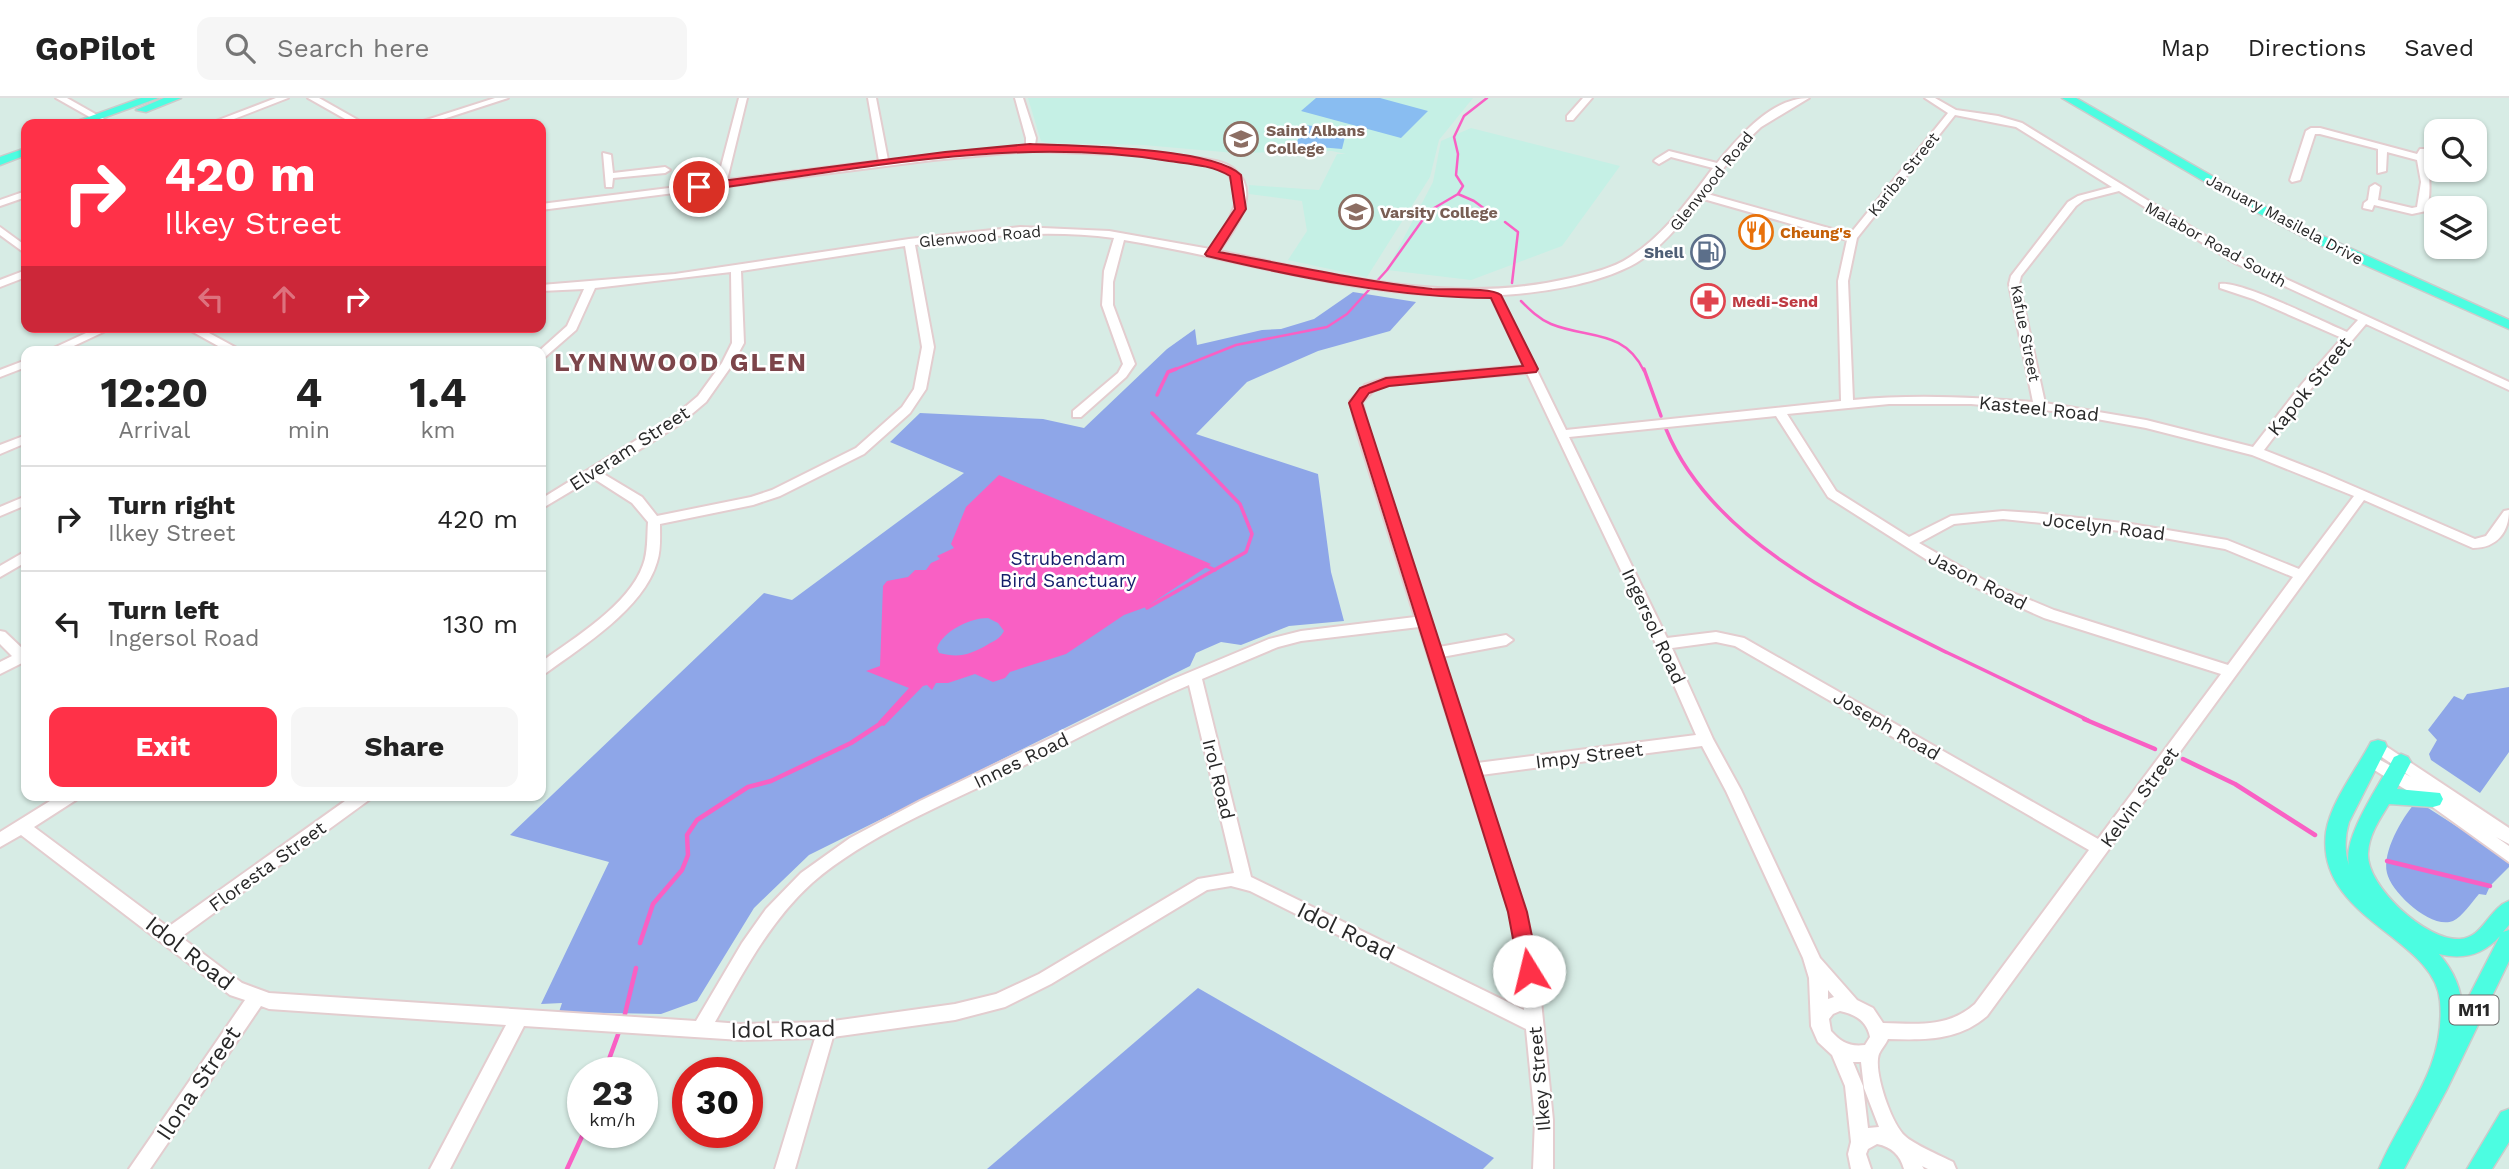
<!DOCTYPE html>
<html lang="en">
<head>
<meta charset="utf-8">
<style>
	:root { --surface:#fff; --page:#f6f6f6; --text:#222; --muted:#767676; --line:#e0e0e0; --accent:#ff3148 }
	body { margin:0; font-family:"Work Sans",sans-serif; background:var(--page); color:var(--text); height:100vh; display:flex; flex-direction:column; font-size:26px; white-space:nowrap }
	* { box-sizing:border-box; margin:0 }
	p { font-size:23px; color:var(--muted) }
	.icon { flex:none; width:38px; height:38px; fill:none; stroke:currentColor; stroke-width:2; stroke-linecap:round; stroke-linejoin:round }
	.map { position:relative; flex:1; overflow:hidden }
	.drawer { position:absolute; left:21px; top:248px; width:525px; height:455px; display:flex; flex-direction:column; background:var(--surface); border-radius:14px; box-shadow:0 2px 5px #0004 }
	.drawer>* { flex:none }
	.top-card { position:absolute; left:21px; top:21px; width:525px; height:214px; border-radius:14px; box-shadow:0 2px 5px #0004; background:#ff3148; color:#fff; overflow:hidden }
	.controls { position:absolute; left:2424px; top:21px; display:grid; gap:14px }
	.controls a { display:grid; place-items:center; width:63px; height:63px; border-radius:14px; background:var(--surface); box-shadow:0 2px 5px #0004; font-size:35px }
	.speed { position:absolute; left:567px; top:959px; display:flex; gap:14px; font-size:35px; font-weight:700; text-align:center }
	.speed>* { display:grid; place-content:center; width:91px; height:91px; border-radius:50%; background:var(--surface); box-shadow:0 2px 5px #0004; line-height:1 }
	.speed small { font-size:18px; font-weight:400 }
	.speed .limit { border:10px solid #d22; background:#fff; color:#111 }
	.pin { position:absolute; display:grid; place-items:center; width:60px; height:60px; color:#fff; margin:-30px; border:4px solid #fff; border-radius:50%; box-shadow:0 2px 7px #0007 }
	.me { position:absolute; width:77px; margin:-38px; rotate:351deg; stroke-linejoin:round; filter:drop-shadow(0 0 5px #0008) }
	.turn { display:flex; align-items:center; gap:24px; height:147px; padding:0 28px; font-size:32px }
	.turn .icon { width:91px; height:91px; stroke-width:2.5 }
	.turn b { display:block; font-size:49px; line-height:60px }
	.lanes { display:flex; align-items:center; height:66px; padding:0 28px; background:#0003; justify-content:center; gap:35px; direction:ltr }
	.lanes .off { opacity:.35 }
	.eta { display:flex; justify-content:space-evenly; align-items:center; height:119px; text-align:center }
	.eta b { font-size:42px; font-weight:700; line-height:49px }
	.primary-button { display:flex; gap:14px; margin-top:auto; padding:14px 28px }
	.primary-button a { flex:1; height:80px; border-radius:14px; background:var(--accent); color:#fff; font-size:28px; font-weight:700; line-height:80px; text-align:center }
	.primary-button a+a { background:var(--page); color:var(--text) }
	ul { padding:0; list-style:none }
	li { display:flex; align-items:center; gap:21px; height:105px; padding:0 28px; border-top:2px solid var(--line) }
	li div { flex:1 }
	li b { display:block; font-size:26px }
	li em { font-style:normal }
	header { display:flex; align-items:center; gap:42px; box-sizing:border-box; height:98px; padding:0 35px; background:var(--surface); border-bottom:2px solid var(--line) }
	header strong { font-size:33px }
	nav { display:flex; gap:38px; margin-inline-start:auto; font-size:24px }
	.search { width:490px; height:63px; background:var(--page); display:flex; align-items:center; gap:18px; box-sizing:border-box; padding:0 24px; border-radius:14px; color:var(--muted); font-size:26px }
	.map>svg:first-child { display:block }
</style>
</head>
<body>
<header>
<strong>GoPilot</strong>
<div class="search"><svg class="icon" aria-label="search" viewBox="0 0 24 24"><circle cx="10" cy="10" r="6"/><path d="M15 15l6 6"/></svg>Search here</div>
<nav><a>Map</a><a>Directions</a><a>Saved</a></nav>
</header>
<div class="map">
<svg width="2509" height="1071" viewBox="0 0 2509 1071">
	<rect width="100%" height="100%" fill="#d7ece5"/>
	<!-- education -->
	<g fill="#c5f0e5">
		<polygon points="1028,0 1473,0 1439,42 1430,79 1367,179 1288,162 1307,133 1302,103 1249,96 1249,87 1319,92 1337,56 1346,56 1332,53 1235,55 1143,47 1048,45 1041,43"/>
		<polygon points="1471,30 1620,68 1562,148 1471,182 1387,172 1433,84 1441,43"/>
	</g>
	<!-- green -->
	<g fill="#8ea6e8">
		<polygon points="1353,194 1416,204 1390,233 1318,253 1247,284 1196,336 1318,376 1331,474 1344,523 1289,528 1241,547 1221,544 1196,555 1190,568 809,757 754,810 697,903 661,916 559,914 562,905 541,906 609,764 510,737 764,495 792,502 964,375 890,344 920,315 1043,321 1084,330 1167,251 1195,231 1197,247 1262,232 1281,231 1314,221"/>
		<polygon points="2509,589 2509,654 2480,695 2431,662 2429,656 2437,642 2428,632 2454,598 2463,602 2467,596"/>
		<path d="M2415,705L2425,708L2509,762V769L2490,788L2486,797L2479,796C2472,804 2462,819 2453,823C2431,832 2391,794 2387,775C2382,754 2402,720 2415,705Z"/>
		<polygon points="1198,890 1494,1060 1483,1071 987,1071"/>
	</g>
	<!-- pitch -->
	<g fill="#89bdf1">
		<polygon points="1316,0 1380,0 1428,13 1401,40 1301,13"/>
		<polygon points="1303,27 1347,31 1342,51 1296,47"/>
	</g>
	<!-- water -->
	<path fill="#f960c4" fill-rule="evenodd" d="M999,377L1211,466L1146,509L1124,517L1066,556L1010,574L1005,580L993,584L975,576L948,585H936L932,592L927,587L923,588L884,628L881,627L878,624L909,590L866,573L880,568L883,488L887,483L908,479L915,472H926L931,465L940,461L937,458L954,450L951,446L966,409ZM988,520L998,525L1004,533C999,542 995,542 987,547C969,557 959,560 939,555L937,550C943,533 970,520 988,520Z"/>
	<g fill="none" stroke-linecap="round" stroke-linejoin="round">
		<!-- stream-far2 -->
		<g stroke="#f960c4" stroke-width="2.5">
			<polyline points="1458,96 1474,103 1493,117"/>
			<polyline points="1505,124 1518,134 1512,185"/>
			<path d="M1521,203C1530,212 1539,221 1551,226C1588,241 1624,231 1644,273"/>
			<polyline points="1171,273 1236,247 1327,229 1347,216 1387,172 1429,113 1458,96 1463,88 1456,77 1458,56 1454,39 1464,18 1487,0"/>
		</g>
		<!-- stream-far1 -->
		<g stroke="#f960c4" stroke-width="3.5">
			<polyline points="1644,271 1661,318"/>
			<polyline points="1157,297 1168,274 1176,271"/>
			<path d="M1666,331C1711,442 1847,505 1948,555C1995,577 2041,600 2088,622"/>
			<polyline points="1204,467 1215,472"/>
			<polyline points="1147,510 1246,454 1252,436 1240,406 1152,315"/>
		</g>
		<!-- stream -->
		<g stroke="#f960c4" stroke-width="4.5">
			<polyline points="2084,621 2155,651"/>
			<polyline points="2183,661 2235,686 2315,737"/>
			<polyline points="2387,763 2490,788"/>
			<polyline points="640,845 653,806 682,772 688,757 687,737 697,722 748,689 771,683 851,645 883,624"/>
			<polyline points="624,920 636,870"/>
			<polyline points="604,975 620,931"/>
			<polyline points="567,1071 584,1034"/>
		</g>
		<!-- minor casing -->
		<g stroke="#e3cdcf" stroke-width="4">
			<g id="minor">
				<polygon points="56,0 67,0 113,26 102,26"/>
				<polygon points="276,0 288,0 221,26 208,26"/>
				<polygon points="308,0 319,0 365,26 354,26"/>
				<polygon points="495,0 508,0 428,26 414,26"/>
				<path d="M739,0H747L727,82L879,63L868,0H876L888,62L1026,48V40L1015,0H1023L1036,40L1035,47C1087,49 1138,51 1189,59C1204,61 1224,62 1235,72C1262,95 1234,133 1219,153C1335,177 1452,208 1571,180C1591,175 1612,171 1630,159C1665,136 1688,103 1713,70L1671,59L1659,66L1654,63L1656,61L1669,53L1717,65C1740,38 1771,0 1809,0L1761,29L1741,48L1704,95L1850,136L1948,15L1925,0H1935L1956,12L1998,18L2022,25L2243,161L2509,284V292L2366,226L2310,292L2264,352L2325,376L2475,441L2486,438L2504,413L2509,412C2509,434 2497,450 2473,450L2364,402L1987,918C1958,943 1925,942 1888,941C1886,946 1881,951 1879,956C1873,973 1891,1025 1905,1038C1913,1046 1941,1058 1953,1064L1956,1071H1928L1922,1068L1924,1071H1904C1900,1057 1892,1049 1877,1046L1868,1051L1866,1056L1871,1071H1851L1848,1056L1851,1044L1845,988L1832,957L1818,944L1811,928L1809,880L1803,860L1726,693L1702,648L1481,677L1528,823L1538,873L1553,1022V1071H1533L1535,1022L1526,931L1250,793L1231,788L1207,792L1051,886L1005,909L955,922L833,939L795,1071H775L815,940L741,942L524,928L450,1071H430L506,927L269,911L261,908L150,1071H129L245,902L230,897L21,737L0,749V734L58,698H79L76,702L34,729L168,829L352,698H372L369,702L181,839L242,885L269,895L696,923L742,845L766,811L801,775L850,740L920,703L1171,582L1269,541L1301,533L1415,519L1358,337L1350,303L1365,287L1386,280L1524,268L1490,197C1371,204 1241,161 1124,142L1113,184V207L1135,266L1126,279L1081,319H1073V313L1118,275L1123,266L1102,207L1104,173L1114,140C1047,131 981,138 915,147L934,249L926,291L910,315L864,356L780,398L753,407L660,426C660,439 661,452 657,464C644,510 583,548 546,575L541,576V564C574,540 629,507 643,467C648,454 647,438 648,424L632,405L593,380L541,411V401L672,320L698,298L722,265L732,245L731,174L595,190L576,232L545,259L541,260V254H538L567,228L584,191L541,193V187L675,176L909,141L1020,129L1109,133L1210,151L1227,127L1235,107L1234,85L1228,76L1213,68L1138,57L1030,53L933,62L541,112V106L717,84ZM1955,17L2016,29L2112,89L2078,98L2068,104L2011,178L2009,186L2033,304C1973,299 1913,296 1853,302L1848,183L1857,140ZM2119,93L2235,165L2358,222L2347,234C2323,224 2242,183 2220,186V190L2253,201L2342,240L2302,286L2253,349L2146,322L2045,305L2019,186L2021,178L2076,108L2084,102ZM1700,100L1847,142L1838,183L1841,303L1566,332L1500,197C1542,195 1599,186 1636,165C1662,149 1682,125 1700,100ZM905,148L922,249L914,291L902,309L856,350L772,392L751,399L657,418L642,399L602,375L680,326L706,304L732,267L744,245L741,173ZM1527,275L1656,546L1696,637L1477,665L1442,559L1506,547L1513,542L1506,537L1439,549L1370,337L1362,304L1373,293L1388,287ZM1889,306H1971L2053,313L2146,330L2252,357L2354,398L2299,471L2227,442L2131,426L2035,415L2003,413L1951,418L1909,439L1836,393L1787,316ZM1776,318L1828,399L1935,467L1979,491L2044,520L2221,576L2098,741L1744,540L1716,534L1667,540L1569,339ZM2003,421L2131,434L2225,451L2293,479L2228,567L2054,512L1989,485L1919,445L1954,426ZM1419,529L1512,823L1524,912L1251,779L1202,581L1278,549L1301,543ZM1716,544L1735,548L2089,752L1975,906C1948,930 1917,926 1883,925L1873,910L1857,902L1820,860L1741,692L1713,641L1672,550ZM1189,587L1234,775L1198,781L1039,876L996,896L955,906L826,924L741,926L715,924C743,875 769,824 812,785C866,738 943,707 1007,676C1067,646 1127,613 1189,587ZM1828,892L1834,899L1828,901ZM1840,913C1855,916 1867,923 1870,939L1865,947C1849,949 1841,944 1831,933L1829,921L1833,916ZM1853,964H1861L1864,990L1879,1029L1868,1030L1863,988Z"/>
				<polygon points="1583,0 1592,0 1573,22 1567,22 1567,18"/>
				<path d="M2320,30L2417,56L2420,51H2426C2428,71 2433,93 2426,113L2412,116L2374,107L2372,112L2363,110L2364,105L2368,102L2370,89L2375,86L2380,89L2378,102L2412,110L2417,109L2421,84L2417,62L2387,54L2386,73L2378,75V51L2320,36H2315L2300,82L2292,84L2290,82L2306,33L2311,30Z"/>
				<polygon points="603,55 611,57 613,75 665,69 670,72 665,75 613,80 612,89 606,89"/>
				<polygon points="26,93 26,99 0,108 0,102"/>
				<polygon points="0,129 26,148 26,156 0,137"/>
				<polygon points="26,172 26,179 0,189 0,182"/>
				<polygon points="99,229 114,229 61,254 45,254"/>
				<polygon points="184,229 198,229 244,254 229,254"/>
				<polygon points="26,262 26,269 0,279 0,272"/>
				<polygon points="26,337 26,345 0,356 0,347"/>
				<polygon points="26,398 26,407 0,418 0,409"/>
				<polygon points="26,453 26,464 0,479 0,468"/>
				<polygon points="0,533 5,534 24,552 26,552 26,563 0,576 0,564 12,558 0,546"/>
				<polygon points="2378,643 2509,730 2509,746 2496,739 2509,748 2509,764 2427,705 2368,668 2365,664 2368,660 2373,658 2411,679 2373,653 2370,649 2373,645"/>
			</g>
		</g>
		<!-- major casing -->
		<g stroke="#cbcbcb" stroke-width="3">
			<g id="major">
				<polygon points="141,0 158,0 86,26 69,26"/>
				<polygon points="164,0 181,0 146,14 136,12"/>
				<polygon points="2062,0 2076,0 2266,109 2321,137 2509,222 2509,231 2311,143 2258,115"/>
				<polygon points="26,50 26,57 0,67 0,59"/>
				<path d="M2378,642L2385,644L2387,649L2349,724C2345,737 2344,754 2349,767C2342,739 2381,685 2394,659L2401,656L2408,659L2411,664L2397,691L2440,695L2443,701L2440,707L2433,709L2389,706C2380,721 2369,736 2368,755C2366,788 2426,843 2460,841C2483,840 2489,810 2509,803V827L2503,834L2509,832V863L2447,991L2404,1071H2379C2403,1014 2446,971 2440,903C2435,839 2315,821 2326,734C2331,703 2357,671 2371,644ZM2500,838L2462,912C2462,891 2453,872 2439,856C2463,862 2483,857 2500,838Z"/>
				<polygon points="2509,1011 2509,1044 2492,1071 2467,1071 2501,1014"/>
			</g>
		</g>
		<!-- minor -->
		<use href="#minor" fill="#fff" fill-rule="evenodd"/>
		<!-- major -->
		<use href="#major" fill="#4cfde1" fill-rule="evenodd"/>
	</g>
	<!-- route -->
	<path fill="#ff3148" stroke="#a6202f" stroke-width="2" d="M1030,46C1074,48 1212,49 1241,77L1246,111L1219,154C1290,167 1360,183 1432,191C1448,192 1492,189 1501,197L1538,271L1536,274L1389,288L1369,295L1362,305L1527,814L1539,873L1536,879L1529,881L1522,879L1519,873L1508,814L1349,305L1360,290L1386,280L1523,268L1491,200C1399,200 1296,179 1207,158L1205,156L1235,111L1230,78C1212,67 1190,66 1169,63C1013,37 853,72 699,93L693,89L699,86L945,54Z"/>
	<!-- icons -->
	<defs>
		<g id="school-ring" transform="scale(1.75)"><circle r="9.5" fill="#fff" stroke="#8d6e63" stroke-width="1.5"/><path d="M0-5L7-2L0 1L-7-2ZM-4 1L0 2.5L4 1V4Q0 6-4 4Z" fill="#8d6e63"/></g>
		<g id="university-ring" transform="scale(1.75)"><circle r="9.5" fill="#fff" stroke="#8d6e63" stroke-width="1.5"/><path d="M0-5L7-2L0 1L-7-2ZM-4 1L0 2.5L4 1V4Q0 6-4 4Z" fill="#8d6e63"/></g>
		<g id="restaurant-ring" transform="scale(1.75)"><circle r="9.5" fill="#fff" stroke="#e8710a" stroke-width="1.5"/><path d="M-5-6h1v4h1v-4h1v4h1v-4h1v5L-1.5 .5V6h-2V.5L-5-1ZM5-6V6H3V1.5H1.5Q1.5-4 5-6Z" fill="#e8710a"/></g>
		<g id="fuel-ring" transform="scale(1.75)"><circle r="9.5" fill="#fff" stroke="#5c6f8a" stroke-width="1.5"/><path d="M-5.5-6h7V0h2V4h1.3V-2.5L3-4.5l.8-.8L6-3V5H2.5V1h-1V6h-7ZM-4.2-4.7v3.2H.2V-4.7Z" fill="#5c6f8a"/></g>
		<g id="pharmacy-ring" transform="scale(1.75)"><circle r="9.5" fill="#fff" stroke="#e0444e" stroke-width="1.5"/><path d="M-2-6h4v4h4v4h-4v4h-4v-4h-4v-4h4Z" fill="#e0444e"/></g>
	</defs>
	<g fill-rule="evenodd">
		<use href="#school-ring" x="1241" y="41"/>
		<use href="#university-ring" x="1356" y="114"/>
		<use href="#restaurant-ring" x="1756" y="134"/>
		<use href="#fuel-ring" x="1708" y="154"/>
		<use href="#pharmacy-ring" x="1708" y="203"/>
	</g>
	<g text-anchor="middle" stroke-width="5" stroke-linejoin="round" paint-order="stroke">
		<!-- far-education labels -->
		<g font-size="16" font-weight="bold" fill="#785e54" stroke="#fff" text-anchor="start">
			<text x="1266" y="38">Saint Albans<tspan x="1266" dy="18">College</tspan></text>
			<text x="1380" y="120">Varsity College</text>
		</g>
		<!-- far-street labels -->
		<g font-size="16" fill="#282828" stroke="#fff">
			<text transform="translate(1903 76) rotate(-51)" y="6">Kariba Street</text>
			<text transform="translate(1711 83) rotate(-51)" y="6">Glenwood Road</text>
			<text transform="translate(2285 121) rotate(28)" y="6">January Masilela Drive</text>
			<text transform="translate(980 138) rotate(-5)" y="6">Glenwood Road</text>
			<text transform="translate(2216 146) rotate(29)" y="6">Malabor Road South</text>
			<text transform="translate(2026 235) rotate(79)" y="6">Kafue Street</text>
		</g>
		<!-- far-food labels -->
		<g font-size="16" font-weight="bold" fill="#c56008" stroke="#fff" text-anchor="start">
			<text x="1780" y="140">Cheung's</text>
		</g>
		<!-- far-service labels -->
		<g font-size="16" font-weight="bold" fill="#4e5e75" stroke="#fff" text-anchor="end">
			<text x="1684" y="160">Shell</text>
		</g>
		<!-- far-health labels -->
		<g font-size="16" font-weight="bold" fill="#be3a42" stroke="#fff" text-anchor="start">
			<text x="1732" y="209">Medi-Send</text>
		</g>
		<!-- shield labels -->
		<rect fill="#fff" stroke="#686868" stroke-width="2" x="2449.5" y="897.5" width="49" height="29" rx="5"/>
		<g font-size="18" font-weight="bold" fill="#282828">
			<text x="2474" y="918">M11</text>
		</g>
		<!-- street labels -->
		<g font-size="19" fill="#282828" stroke="#fff">
			<text transform="translate(2309 288) rotate(-51)" y="7">Kapok Street</text>
			<text transform="translate(2039 310) rotate(6)" y="7">Kasteel Road</text>
			<text transform="translate(629 350) rotate(-33)" y="7">Elveram Street</text>
			<text transform="translate(2104 428) rotate(7)" y="7">Jocelyn Road</text>
			<text transform="translate(1978 482) rotate(27)" y="7">Jason Road</text>
			<text transform="translate(1654 528) rotate(65)" y="7">Ingersol Road</text>
			<text transform="translate(1887 627) rotate(30)" y="7">Joseph Road</text>
			<text transform="translate(1589 657) rotate(-7)" y="7">Impy Street</text>
			<text transform="translate(1021 662) rotate(-26)" y="7">Innes Road</text>
			<text transform="translate(1219 681) rotate(76)" y="7">Irol Road</text>
			<text transform="translate(2139 699) rotate(-54)" y="7">Kelvin Street</text>
			<text transform="translate(267 768) rotate(-36)" y="7">Floresta Street</text>
			<text transform="translate(1539 981) rotate(-95)" y="7">Ilkey Street</text>
		</g>
		<!-- park labels -->
		<g font-size="19" fill="#131e6a" stroke="#fff">
			<text x="1068" y="467">Strubendam<tspan x="1068" dy="22">Bird Sanctuary</tspan></text>
		</g>
		<!-- near-street labels -->
		<g font-size="23" fill="#282828" stroke="#fff">
			<text transform="translate(1346 833) rotate(26)" y="8">Idol Road</text>
			<text transform="translate(190 855) rotate(38)" y="8">Idol Road</text>
			<text transform="translate(783 931) rotate(-1)" y="8">Idol Road</text>
			<text transform="translate(198 985) rotate(-56)" y="8">Ilona Street</text>
		</g>
		<!-- district labels -->
		<g font-size="26" font-weight="bold" letter-spacing="2" fill="#7c454a" stroke="#fff">
			<text x="681" y="273">LYNNWOOD GLEN</text>
		</g>
	</g>
</svg>
<div class="controls">
<a><svg class="icon" aria-label="search" viewBox="0 0 24 24"><circle cx="10" cy="10" r="6"/><path d="M15 15l6 6"/></svg></a>
<a><svg class="icon" aria-label="layers" viewBox="0 0 24 24"><path d="M12 4l9 5-9 5-9-5zM3 14l9 5 9-5"/></svg></a>
</div>
<div class="speed"><div>23<small>km/h</small></div><div class="limit">30</div></div>
<div class="pin" style="left:699px;top:89px;background:#d93025"><svg class="icon" aria-label="arrive" viewBox="0 0 24 24"><path d="M6 21V4h12l-3 4 3 4H6"/></svg></div>
<svg class="me" style="left:1529px;top:873px" viewBox="-20 -20 40 40"><circle r="19" fill="#fff"/><path d="M0-13L10 11 0 6-10 11z" fill="#ff3148"/></svg>
<div class="top-card">
<div class="turn"><svg class="icon" aria-label="right" viewBox="0 0 24 24"><path d="M7 20v-9h11M14 6l5 5-5 5"/></svg><div><b>420 m</b>Ilkey Street</div></div>
<div class="lanes"><svg class="icon off" aria-label="left" viewBox="0 0 24 24"><path d="M17 20v-9H6M10 6l-5 5 5 5"/></svg><svg class="icon off" aria-label="ahead" viewBox="0 0 24 24"><path d="M12 20V5M6 11l6-6 6 6"/></svg><svg class="icon" aria-label="right" viewBox="0 0 24 24"><path d="M7 20v-9h11M14 6l5 5-5 5"/></svg></div>
</div>
<section class="drawer">
<div class="eta">
<div><b>12:20</b><p>Arrival</p></div>
<div><b>4</b><p>min</p></div>
<div><b>1.4</b><p>km</p></div>
</div>
<ul>
<li><svg class="icon" aria-label="right" viewBox="0 0 24 24"><path d="M7 20v-9h11M14 6l5 5-5 5"/></svg><div><b>Turn right</b><p>Ilkey Street</p></div><em>420 m</em></li>
<li><svg class="icon" aria-label="left" viewBox="0 0 24 24"><path d="M17 20v-9H6M10 6l-5 5 5 5"/></svg><div><b>Turn left</b><p>Ingersol Road</p></div><em>130 m</em></li>
</ul>
<div class="primary-button"><a>Exit</a><a>Share</a></div>
</section>
</div>
</body>
</html>
